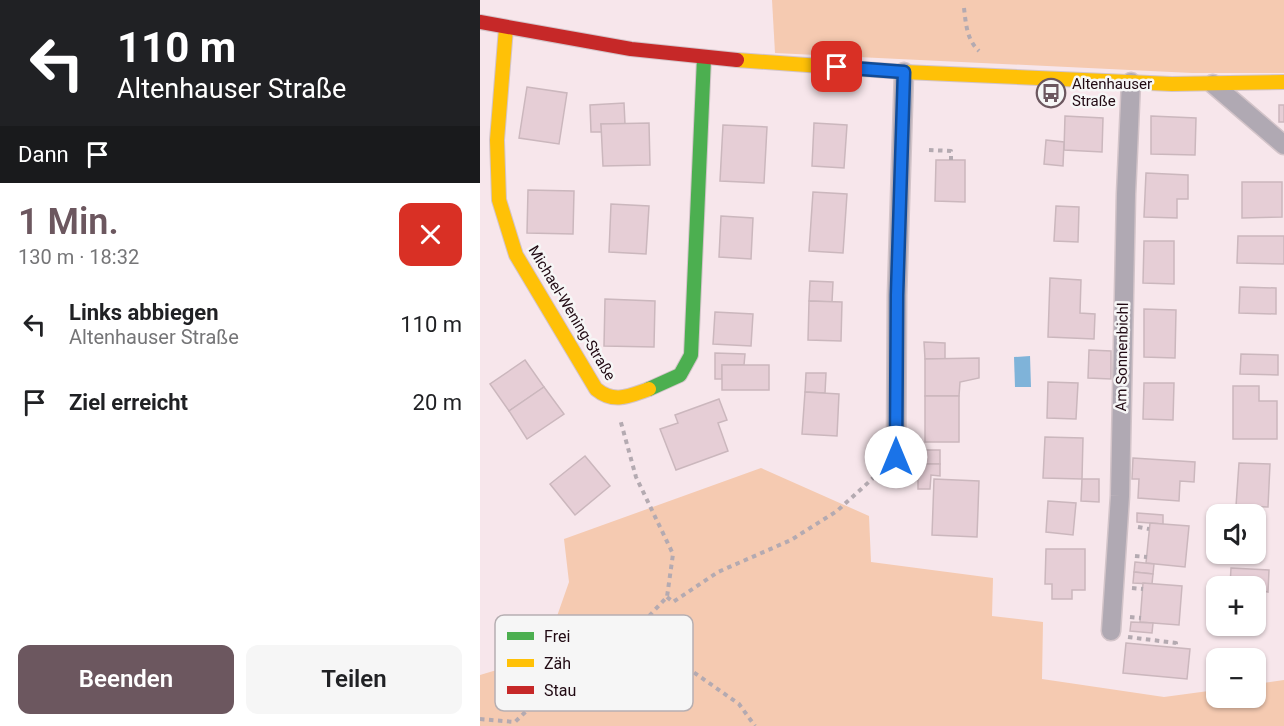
<!DOCTYPE html>
<html lang="de">
<head>
<meta charset="utf-8">
<style>
	:root { --surface:#fff; --page:#f6f6f6; --text:#202124; --muted:#757577; --accent:#6c575f }
	body { margin:0; font-family:Roboto,sans-serif; background:var(--page); color:var(--text); height:100vh; display:flex; flex-direction:column; font-size:22px; white-space:nowrap }
	* { box-sizing:border-box; margin:0 }
	p { font-size:20px; color:var(--muted) }
	.icon { flex:none; width:33px; height:33px; fill:none; stroke:currentColor; stroke-width:2; stroke-linecap:round; stroke-linejoin:round }
	.map { position:relative; flex:1; overflow:hidden }
	.panel { display:flex; flex-direction:column; background:var(--surface); width:480px }
	.panel>* { flex:none }
	.banner { background:#202124; color:#fff; overflow:hidden }
	.controls { position:absolute; left:726px; top:504px; display:grid; gap:12px }
	.controls a { display:grid; place-items:center; width:60px; height:60px; border-radius:12px; background:var(--surface); box-shadow:0 2px 4px #0004; font-size:30px }
	.pin { position:absolute; display:grid; place-items:center; width:51px; height:51px; color:#fff; margin:-26px; border-radius:12px; box-shadow:0 3px 9px #0006 }
	.me { position:absolute; width:66px; margin:-33px; rotate:0deg; stroke-linejoin:round; filter:drop-shadow(0 0 4px #0008) }
	.turn { display:flex; align-items:center; gap:21px; height:126px; padding:0 18px; font-size:27px }
	.turn .icon { width:78px; height:78px; stroke-width:2.5 }
	.turn b { display:block; font-size:42px; line-height:51px }
	.then { display:flex; align-items:center; height:57px; padding:0 18px; background:#0003; gap:12px; font-size:22px }
	.round { display:grid; place-items:center; flex:none; width:63px; height:63px; border-radius:12px; background:var(--page) }
	.summary { display:flex; align-items:center; justify-content:space-between; height:102px; padding:0 18px }
	h1 { font-size:36px; font-weight:600; line-height:45px; color:var(--accent) }
	.cta { display:flex; gap:12px; margin-top:auto; padding:12px 18px }
	.cta a { flex:1; height:69px; border-radius:12px; background:var(--accent); color:#fff; font-size:24px; font-weight:600; line-height:69px; text-align:center }
	.cta a+a { background:var(--page); color:var(--text) }
	ul { padding:0; list-style:none }
	li { display:flex; align-items:center; gap:18px; height:78px; padding:0 18px }
	li div { flex:1 }
	li b { display:block; font-size:22px }
	li em { font-style:normal }
	main { display:flex; flex:1; min-height:0 }
	.map>svg:first-child { display:block }
</style>
</head>
<body>
<main>
<section class="panel">
<div class="banner">
<div class="turn"><svg class="icon" aria-label="left" viewBox="0 0 24 24"><path d="M17 20v-9H6M10 6l-5 5 5 5"/></svg><div><b>110 m</b>Altenhauser Straße</div></div>
<div class="then">Dann<svg class="icon" aria-label="arrive" viewBox="0 0 24 24"><path d="M6 21V4h12l-3 4 3 4H6"/></svg></div>
</div>
<div class="summary"><div><h1>1 Min.</h1><p>130 m · 18:32</p></div><a class="round" style="background:#d93025;color:#fff"><svg class="icon" aria-label="close" viewBox="0 0 24 24"><path d="M6 6l12 12M18 6L6 18"/></svg></a></div>
<ul>
<li><svg class="icon" aria-label="left" viewBox="0 0 24 24"><path d="M17 20v-9H6M10 6l-5 5 5 5"/></svg><div><b>Links abbiegen</b><p>Altenhauser Straße</p></div><em>110 m</em></li>
<li><svg class="icon" aria-label="arrive" viewBox="0 0 24 24"><path d="M6 21V4h12l-3 4 3 4H6"/></svg><div><b>Ziel erreicht</b></div><em>20 m</em></li>
</ul>
<div class="cta"><a>Beenden</a><a>Teilen</a></div>
</section>
<div class="map">
<svg width="804" height="726" viewBox="0 0 804 726">
	<rect width="100%" height="100%" fill="#f7e6eb"/>
	<!-- green -->
	<g fill="#f5cab1">
		<polygon points="292,0 804,0 804,73 712,73 295,53"/>
		<polygon points="281,468 389,516 391,562 513,578 512,616 563,622 562,679 684,697 736,690 736,698 776,698 776,684 804,680 804,726 0,726 0,675 63,656 89,582 84,539"/>
	</g>
	<!-- water -->
	<polygon fill="#7fb3d9" points="550,356 551,387 535,387 534,357"/>
	<!-- building -->
	<g fill="#e6ced6" stroke="#cbb7bd" stroke-width="1.5">
		<polygon points="47,87 87,93 79,144 39,138"/>
		<polygon points="144,103 145,124 121,124 122,132 111,132 110,105"/>
		<rect x="799" y="105" width="5" height="17"/>
		<polygon points="585,116 623,118 622,152 584,150"/>
		<polygon points="671,116 716,118 715,155 671,154"/>
		<polygon points="169,123 170,165 123,166 121,124"/>
		<polygon points="334,123 367,125 364,168 332,166"/>
		<polygon points="243,125 287,127 284,183 240,181"/>
		<polygon points="566,140 584,142 583,166 564,164"/>
		<polygon points="456,160 485,160 485,202 455,201"/>
		<polygon points="666,173 708,175 708,199 697,199 697,218 664,217"/>
		<polygon points="762,182 802,182 802,217 762,218"/>
		<polygon points="48,190 94,191 93,234 47,233"/>
		<polygon points="333,192 367,194 363,253 329,251"/>
		<polygon points="131,204 169,206 166,254 129,252"/>
		<polygon points="576,206 599,207 598,242 574,241"/>
		<polygon points="241,216 273,218 271,259 239,257"/>
		<polygon points="758,236 804,236 804,264 757,263"/>
		<polygon points="664,241 694,241 694,284 663,283"/>
		<polygon points="570,278 601,280 600,313 615,314 614,339 568,337"/>
		<polygon points="330,281 353,282 352,302 329,301"/>
		<polygon points="760,287 796,288 796,314 759,313"/>
		<polygon points="125,299 175,301 174,347 124,346"/>
		<polygon points="329,301 362,302 361,341 328,340"/>
		<polygon points="664,309 696,310 695,358 664,357"/>
		<polygon points="235,312 273,314 271,346 233,344"/>
		<polygon points="444,342 465,343 465,359 445,359"/>
		<polygon points="609,350 631,351 631,379 608,378"/>
		<polygon points="235,353 265,354 264,365 242,365 242,379 235,379"/>
		<polygon points="761,354 798,355 798,375 760,374"/>
		<polygon points="499,358 499,378 480,382 479,396 445,396 445,359"/>
		<polygon points="45,360 64,387 29,411 10,384"/>
		<rect x="242" y="365" width="47" height="25"/>
		<polygon points="326,373 346,373 345,393 325,392"/>
		<polygon points="568,382 598,383 596,419 567,418"/>
		<polygon points="664,383 694,383 693,420 663,419"/>
		<polygon points="753,386 779,386 779,401 797,401 797,439 753,439"/>
		<polygon points="64,387 84,414 47,439 29,411"/>
		<polygon points="325,392 359,394 357,436 322,434"/>
		<rect x="445" y="396" width="34" height="46"/>
		<polygon points="239,399 247,420 238,423 248,451 196,470 180,429 198,423 195,415"/>
		<polygon points="565,437 603,438 602,479 563,478"/>
		<rect x="438" y="450" width="22" height="14"/>
		<polygon points="105,456 130,486 95,515 70,484"/>
		<polygon points="653,458 715,462 714,482 700,481 699,501 658,498 659,479 652,479"/>
		<polygon points="759,463 790,464 788,507 756,506"/>
		<polygon points="438,464 460,464 460,476 451,475 450,489 438,489"/>
		<polygon points="454,479 499,481 497,537 452,535"/>
		<polygon points="602,479 619,479 619,502 601,501"/>
		<polygon points="568,501 596,503 593,535 566,532"/>
		<polygon points="657,513 683,515 683,524 657,522"/>
		<polygon points="670,523 709,526 705,567 666,563"/>
		<polygon points="566,549 605,549 605,590 592,590 592,599 572,599 572,584 565,584"/>
		<polygon points="655,562 674,564 673,574 654,572"/>
		<polygon points="751,568 789,570 788,592 783,591 782,612 776,611 776,586 750,586"/>
		<polygon points="654,572 673,574 672,584 653,583"/>
		<polygon points="663,583 702,586 699,625 660,622"/>
		<polygon points="651,622 673,623 672,633 650,631"/>
		<polygon points="646,643 710,649 707,679 643,673"/>
	</g>
	<g fill="none" stroke-linecap="round" stroke-linejoin="round">
		<!-- street casing -->
		<g stroke="#d3c4c9" stroke-width="21">
			<g id="street">
				<polyline points="733,84 804,145"/>
				<polyline points="416,457 417,295 424,72"/>
				<polyline points="631,631 640,496 646,194 651,82"/>
			</g>
		</g>
		<!-- fast casing -->
		<g stroke="#d3c4c9" stroke-width="16">
			<polyline id="fast" points="169,389 200,375 211,355 224,58"/>
		</g>
		<!-- slow casing -->
		<g stroke="#d3c4c9" stroke-width="16">
			<g id="slow">
				<path d="M26,28L17,140L19,200L36,255L116,389C134,404 149,396 169,389"/>
				<polyline points="257,60 424,72 692,84 804,82"/>
			</g>
		</g>
		<!-- jam casing -->
		<g stroke="#d3c4c9" stroke-width="16">
			<polyline id="jam" points="0,22 151,49 257,60"/>
		</g>
		<!-- path -->
		<g stroke="#b4aab1" stroke-width="4" stroke-dasharray="4.5 4.5" stroke-linecap="butt">
			<path d="M484,8C486,25 487,40 499,51"/>
			<polyline points="449,150 471,151 471,160"/>
			<polyline points="658,527 669,529"/>
			<polyline points="655,556 667,557"/>
			<polyline points="652,588 663,589"/>
			<polyline points="187,597 193,602 238,572 311,540 357,511 402,470"/>
			<polyline points="650,617 661,618"/>
			<polyline points="164,622 189,655 259,704 275,726"/>
			<polyline points="648,637 696,643 696,648"/>
			<polyline points="0,719 35,722 63,695 153,633 187,597 193,554 156,477 140,419"/>
		</g>
		<!-- street -->
		<use href="#street" stroke="#b0a9b3" stroke-width="18"/>
		<!-- fast -->
		<use href="#fast" stroke="#4caf50" stroke-width="14"/>
		<!-- slow -->
		<use href="#slow" stroke="#ffc107" stroke-width="14"/>
		<!-- jam -->
		<use href="#jam" stroke="#c62828" stroke-width="14"/>
	</g>
	<g fill="none" stroke-linecap="round" stroke-linejoin="round">
		<!-- route casing -->
		<g stroke="#114b97" stroke-width="15">
			<polyline id="route" points="357,67 424,72 417,295 416,457"/>
		</g>
		<!-- route -->
		<use href="#route" stroke="#1a73e8" stroke-width="10"/>
	</g>
	<!-- icons -->
	<defs>
		<g id="bus-ring" transform="scale(1.5)"><circle r="9.5" fill="#f6f6f6" stroke="#6c575f" stroke-width="1.5"/><path d="M-5-6H5V4H4V6H2V4H-2V6H-4V4H-5ZM-3.5-4V0h7V-4ZM-3.5 1.2v1.5H-2V1.2ZM2 1.2v1.5H3.5V1.2Z" fill="#6c575f"/></g>
	</defs>
	<g fill-rule="evenodd">
		<use href="#bus-ring" x="571" y="93"/>
	</g>
	<g text-anchor="middle" stroke-width="5" stroke-linejoin="round" paint-order="stroke">
		<!-- poi labels -->
		<g font-size="15" fill="#210a13" stroke="#f6f6f6" text-anchor="start">
			<text x="592" y="89">Altenhauser<tspan x="592" dy="17">Straße</tspan></text>
		</g>
		<!-- street labels -->
		<g font-size="15" fill="#210a13" stroke="#f6f6f6">
			<text transform="translate(92 313) rotate(59)" y="5">Michael-Wening-Straße</text>
			<text transform="translate(642 357) rotate(-89)" y="5">Am Sonnenbichl</text>
		</g>
	</g>
	<!-- legend -->
	<rect x="15" y="615" width="198" height="96" rx="9" fill="#f6f6f6" stroke="#b6afb2" stroke-width="1.5"/>
	<rect x="27" y="632" width="27" height="8" fill="#4caf50"/>
	<rect x="27" y="659" width="27" height="8" fill="#ffc107"/>
	<rect x="27" y="686" width="27" height="8" fill="#c62828"/>
	<g font-size="16" fill="#210a13">
		<text x="64" y="642">Frei</text>
		<text x="64" y="669">Zäh</text>
		<text x="64" y="696">Stau</text>
	</g>
</svg>
<div class="controls">
<a><svg class="icon" aria-label="sound" viewBox="0 0 24 24"><path d="M4 9h4l5-4v14l-5-4H4zM17 9q2 3 0 6"/></svg></a>
<a>+</a>
<a>−</a>
</div>
<div class="pin" style="left:357px;top:67px;background:#d93025"><svg class="icon" aria-label="arrive" viewBox="0 0 24 24"><path d="M6 21V4h12l-3 4 3 4H6"/></svg></div>
<svg class="me" style="left:416px;top:457px" viewBox="-20 -20 40 40"><circle r="19" fill="#fff"/><path d="M0-13L10 11 0 6-10 11z" fill="#1a73e8"/></svg>
</div>
</main>
</body>
</html>
